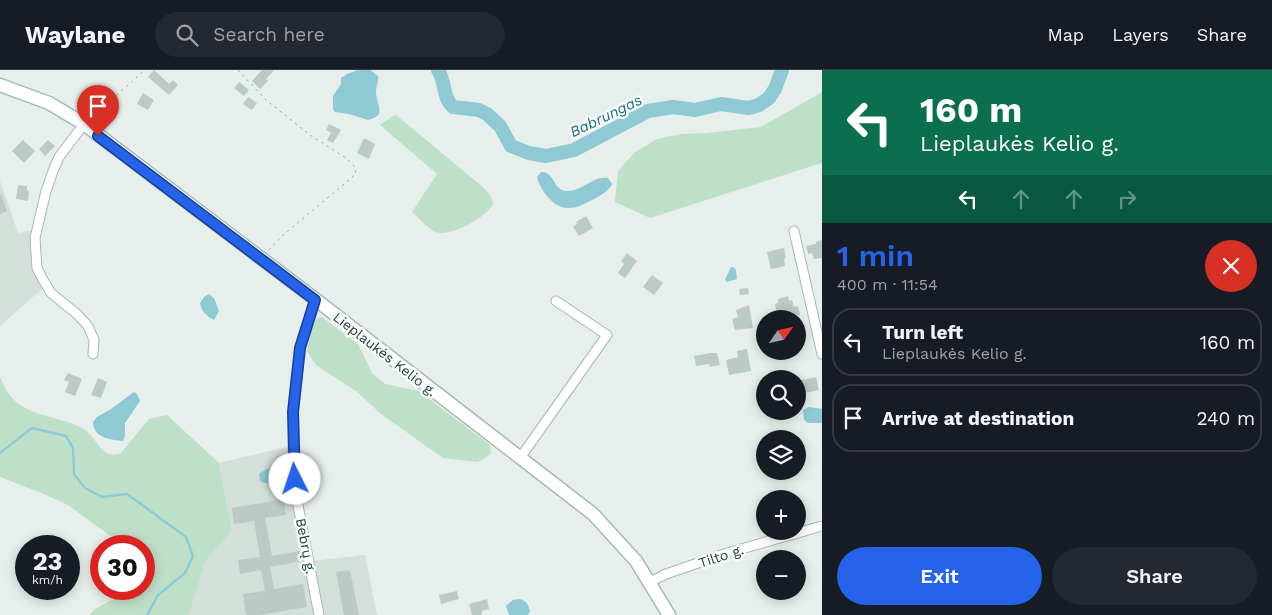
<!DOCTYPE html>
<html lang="en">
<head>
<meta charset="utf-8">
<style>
	:root { --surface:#171b24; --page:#242831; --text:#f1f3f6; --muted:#9ea1a6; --line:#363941; --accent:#2563eb }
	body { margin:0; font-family:"Work Sans",sans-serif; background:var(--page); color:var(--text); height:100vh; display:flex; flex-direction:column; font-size:19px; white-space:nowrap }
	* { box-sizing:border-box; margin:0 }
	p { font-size:16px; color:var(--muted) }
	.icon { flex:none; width:28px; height:28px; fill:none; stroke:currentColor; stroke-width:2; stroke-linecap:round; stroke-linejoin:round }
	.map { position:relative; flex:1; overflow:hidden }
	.side { display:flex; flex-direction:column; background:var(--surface); width:450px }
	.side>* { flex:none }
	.banner { background:#0b6e4f; color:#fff; overflow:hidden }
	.needle { width:32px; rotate:56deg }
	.tools { position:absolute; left:756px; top:240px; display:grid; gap:10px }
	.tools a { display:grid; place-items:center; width:50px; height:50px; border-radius:50%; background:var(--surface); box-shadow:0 2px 12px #0003; font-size:25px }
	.speed { position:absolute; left:15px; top:465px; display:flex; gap:10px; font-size:25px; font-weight:700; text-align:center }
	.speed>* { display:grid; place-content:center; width:65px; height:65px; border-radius:50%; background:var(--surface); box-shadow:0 2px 12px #0003; line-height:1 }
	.speed small { font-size:12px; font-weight:400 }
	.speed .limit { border:8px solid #d22; background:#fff; color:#111 }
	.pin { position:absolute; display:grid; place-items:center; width:42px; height:42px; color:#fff; margin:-51px -21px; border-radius:50% 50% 50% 0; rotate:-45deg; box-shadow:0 0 5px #0007 }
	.pin .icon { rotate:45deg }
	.me { position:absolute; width:55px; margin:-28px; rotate:356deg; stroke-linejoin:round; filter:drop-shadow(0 0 4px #0008) }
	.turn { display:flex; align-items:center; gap:18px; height:105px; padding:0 15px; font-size:22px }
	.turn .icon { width:65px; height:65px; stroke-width:2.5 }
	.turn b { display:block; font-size:35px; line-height:42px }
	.lanes { display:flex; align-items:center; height:48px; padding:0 15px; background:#0003; justify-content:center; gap:25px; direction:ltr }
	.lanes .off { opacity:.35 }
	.round { display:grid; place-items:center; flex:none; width:52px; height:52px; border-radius:26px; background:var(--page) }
	.headline { display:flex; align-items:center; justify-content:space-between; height:85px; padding:0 15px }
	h1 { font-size:30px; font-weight:600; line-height:38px; color:var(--accent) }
	.primary-button { display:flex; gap:10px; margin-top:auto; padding:10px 15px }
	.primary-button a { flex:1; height:58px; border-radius:30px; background:var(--accent); color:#fff; font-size:20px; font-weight:600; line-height:58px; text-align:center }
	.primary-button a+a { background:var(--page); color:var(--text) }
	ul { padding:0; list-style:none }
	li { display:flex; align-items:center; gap:15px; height:68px; margin:0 10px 8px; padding:0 5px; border:2px solid var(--line); border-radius:20px }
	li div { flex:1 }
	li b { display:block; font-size:19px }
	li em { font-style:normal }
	header { display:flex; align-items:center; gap:30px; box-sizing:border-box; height:70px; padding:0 25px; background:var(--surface); border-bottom:1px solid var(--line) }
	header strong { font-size:24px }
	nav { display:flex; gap:28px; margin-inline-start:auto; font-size:18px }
	.search { width:350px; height:45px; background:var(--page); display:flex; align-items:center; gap:12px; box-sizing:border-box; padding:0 18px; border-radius:28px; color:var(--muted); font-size:19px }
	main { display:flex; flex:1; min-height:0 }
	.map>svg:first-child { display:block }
</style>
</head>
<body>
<header>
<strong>Waylane</strong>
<div class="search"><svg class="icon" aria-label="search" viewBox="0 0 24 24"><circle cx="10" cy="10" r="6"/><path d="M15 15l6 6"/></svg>Search here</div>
<nav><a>Map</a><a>Layers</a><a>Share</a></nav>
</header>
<main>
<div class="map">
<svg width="822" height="545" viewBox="0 0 822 545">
	<rect width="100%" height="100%" fill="#e6efeb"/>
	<!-- built -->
	<g fill="#d4dfda">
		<polygon points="0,111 18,163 33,160 43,218 0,256"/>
		<polygon points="296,375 298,403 312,491 365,485 377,545 189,545 206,490 232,461 219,393"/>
	</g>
	<!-- green -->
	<g fill="#bfe0c8">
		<polygon points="822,22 822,93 650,148 615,132 618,101 635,82 657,69 681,64 707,63 761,57"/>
		<path d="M396,45L484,118L491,127L493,134C487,147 450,168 436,162C428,159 419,148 412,142L437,104L380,55L391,47Z"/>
		<polygon points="322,247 358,274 372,303 385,314 419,321 490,375 491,384 478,392 443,388 381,344 356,321 316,295 307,281 311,262 316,249"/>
		<path d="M0,307C13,341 33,341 64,351C71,353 80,356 85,360C98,369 102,391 121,383L149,349L167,345L219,393L232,461L206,490L189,545H89L95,539L132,519H144V499L145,492L144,491V476H124L68,435L39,422L0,407Z"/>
	</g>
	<!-- water -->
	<g fill="#8ec9d4">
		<path d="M358,0H370L378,6C379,11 376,16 376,22C376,36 388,45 368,50L349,44L335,42L333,39V26L341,14V8L347,4Z"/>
		<path d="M541,102C555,101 553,122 568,121C582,121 594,105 608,108L612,114C609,121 601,125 594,129C586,133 578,138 569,138C554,139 540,120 537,107Z"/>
		<polygon points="731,197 733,197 736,200 737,209 727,212 725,210"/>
		<path d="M209,224L214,228L219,241L214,250C207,247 201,240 200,233L204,227Z"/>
		<path d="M134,322L137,324L140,331L125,353V366L123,371C111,370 93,368 93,352L97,347L111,339Z"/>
		<polygon points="809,337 822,339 822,353 808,353 804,350 803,340"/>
		<path d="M280,397L283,399V408L280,412C274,413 266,415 260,411L259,404C266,398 272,398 280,397Z"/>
		<path d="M519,529C526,530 528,534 530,541L528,545H509L506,536L513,530Z"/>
	</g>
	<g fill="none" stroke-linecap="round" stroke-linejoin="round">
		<!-- stream -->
		<polyline stroke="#8ec9d4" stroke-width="2.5" points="0,383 32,358 66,366 73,378 74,404 85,418 102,427 127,424 186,467 193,486 185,503 158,525 147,545"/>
		<!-- river -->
		<path stroke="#8ec9d4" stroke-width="14" d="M438,0C446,12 442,27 453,37L479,40L487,44L500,56L511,76L529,83L546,86L574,80L648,41L673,37L695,40L721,34L749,38L759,35L769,28L775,19L782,0"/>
	</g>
	<!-- building -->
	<g fill="#bbcac4">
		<polygon points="154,0 169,14 173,10 178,15 169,25 148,7"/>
		<polygon points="262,0 274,0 266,9 268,11 260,19 252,11"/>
		<polygon points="239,12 249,20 244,26 234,18"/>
		<polygon points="143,23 154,30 148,40 137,34"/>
		<polygon points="248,27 257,33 252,40 243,34"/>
		<polygon points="329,54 341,60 333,73 327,70 331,63 326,60"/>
		<polygon points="364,68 375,74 369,89 357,83"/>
		<polygon points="23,70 35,81 24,93 12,81"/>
		<polygon points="48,70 55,76 45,86 39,79"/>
		<polygon points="18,115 27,116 27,121 29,121 28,131 16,129"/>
		<polygon points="1,124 7,141 0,144 0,125"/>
		<polygon points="586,146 593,158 579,166 573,157 577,154 576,152"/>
		<polygon points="822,170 822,188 814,189 812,183 808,184 806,176 816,174 816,172"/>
		<polygon points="784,178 786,188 784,189 785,196 771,199 767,182"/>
		<polygon points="627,183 637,191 625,208 618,203 624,194 621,191"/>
		<polygon points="652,205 663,213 654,225 643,217"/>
		<polygon points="748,218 749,224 740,225 739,219"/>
		<polygon points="788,226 789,231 792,230 794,237 798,236 800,245 782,249 780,243 777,244 775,234 778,233 778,229"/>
		<polygon points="749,235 753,258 735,260 732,249 738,247 736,240"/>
		<polygon points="747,279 751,301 729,305 726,290 738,287 737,281"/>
		<polygon points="710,283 717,283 720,295 710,297 709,294 696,296 694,286"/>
		<polygon points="68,303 82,309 75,326 65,322 69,312 64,310"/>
		<polygon points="816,307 819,320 800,324 798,311"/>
		<polygon points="98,308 107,312 101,328 91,325"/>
		<polygon points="284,429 286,445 265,448 272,486 300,481 302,491 270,497 274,519 303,514 307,537 260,545 246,545 243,524 265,521 261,500 240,504 238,490 260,487 254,451 234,454 232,438"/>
		<polygon points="350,500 359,545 344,545 336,502"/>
		<polygon points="457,521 459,529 441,534 439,525"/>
		<polygon points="487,529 489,539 482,541 482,545 472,545 469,534"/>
	</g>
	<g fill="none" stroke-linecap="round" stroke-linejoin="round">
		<!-- minor casing -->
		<g stroke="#a8b8b2" stroke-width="11">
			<g id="minor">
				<polyline points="84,54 59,87 53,101 46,121 35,168 37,198 42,208 51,223 77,244 88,256 94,270 93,284"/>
				<polyline points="794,161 822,284"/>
				<polyline points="315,229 300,278 293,343 293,379 296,425 319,545"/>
				<polyline points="520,388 607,265 556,231"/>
				<polyline points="650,512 666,504 727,483 822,456"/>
			</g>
		</g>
		<!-- secondary casing -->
		<g stroke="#a4bbb3" stroke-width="15">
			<polyline id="secondary" points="0,15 49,33 84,54 315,229 593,444 636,491 669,545"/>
		</g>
		<!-- path -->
		<g stroke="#86b3a5" stroke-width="1" stroke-dasharray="2.5 4" stroke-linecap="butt">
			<polyline points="238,0 265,29 310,65 346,88 355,97 356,104 282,166 268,181"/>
			<polyline points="92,47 145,0"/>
		</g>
		<!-- minor -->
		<use href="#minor" stroke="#fff" stroke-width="9"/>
		<!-- secondary -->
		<use href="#secondary" stroke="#fff" stroke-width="12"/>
	</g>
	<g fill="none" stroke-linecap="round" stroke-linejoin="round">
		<!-- route casing -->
		<g stroke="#184099" stroke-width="12">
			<polyline id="route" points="98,66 315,230 300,278 293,342 295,409"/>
		</g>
		<!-- route -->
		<use href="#route" stroke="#2563eb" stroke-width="9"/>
	</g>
	<g text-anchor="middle" stroke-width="5" stroke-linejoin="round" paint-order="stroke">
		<!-- street labels -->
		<g font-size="14" fill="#24423a" stroke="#f7fbf9">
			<text transform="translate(385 284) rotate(38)" y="5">Lieplaukės Kelio g.</text>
			<text transform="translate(306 476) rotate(79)" y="5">Bebrų g.</text>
			<text transform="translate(721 486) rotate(-18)" y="5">Tilto g.</text>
		</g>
		<!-- water labels -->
		<g font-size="15" font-style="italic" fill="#1c6f80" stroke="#f7fbf9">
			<text transform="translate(606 46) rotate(-26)" y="5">Babrungas</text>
		</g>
	</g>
</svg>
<div class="tools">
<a><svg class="needle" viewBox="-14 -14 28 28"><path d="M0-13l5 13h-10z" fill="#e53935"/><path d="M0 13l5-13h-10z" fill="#9ea1a6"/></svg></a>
<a><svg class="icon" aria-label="search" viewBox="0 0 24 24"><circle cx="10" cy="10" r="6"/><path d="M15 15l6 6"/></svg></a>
<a><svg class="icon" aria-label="layers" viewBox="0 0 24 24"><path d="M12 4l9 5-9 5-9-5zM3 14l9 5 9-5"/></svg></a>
<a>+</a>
<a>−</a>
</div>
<div class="speed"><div>23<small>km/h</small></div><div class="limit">30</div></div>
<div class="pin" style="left:98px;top:66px;background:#d93025"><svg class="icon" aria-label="arrive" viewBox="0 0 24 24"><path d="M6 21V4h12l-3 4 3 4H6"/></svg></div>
<svg class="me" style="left:295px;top:409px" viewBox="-20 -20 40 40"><circle r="19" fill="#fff"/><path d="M0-13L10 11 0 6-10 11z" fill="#2563eb"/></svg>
</div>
<section class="side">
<div class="banner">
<div class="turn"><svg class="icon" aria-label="left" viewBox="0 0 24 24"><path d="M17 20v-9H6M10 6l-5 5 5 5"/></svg><div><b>160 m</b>Lieplaukės Kelio g.</div></div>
<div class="lanes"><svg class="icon" aria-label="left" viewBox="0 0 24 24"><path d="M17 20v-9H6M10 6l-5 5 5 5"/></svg><svg class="icon off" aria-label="ahead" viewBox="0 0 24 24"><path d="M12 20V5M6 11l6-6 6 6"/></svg><svg class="icon off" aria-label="ahead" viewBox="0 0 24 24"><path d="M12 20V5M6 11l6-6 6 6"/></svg><svg class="icon off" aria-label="right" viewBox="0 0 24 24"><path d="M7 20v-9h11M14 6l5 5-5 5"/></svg></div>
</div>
<div class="headline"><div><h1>1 min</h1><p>400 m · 11:54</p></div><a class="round" style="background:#d93025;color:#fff"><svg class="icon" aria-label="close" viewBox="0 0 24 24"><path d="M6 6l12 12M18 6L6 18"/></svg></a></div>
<ul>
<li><svg class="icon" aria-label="left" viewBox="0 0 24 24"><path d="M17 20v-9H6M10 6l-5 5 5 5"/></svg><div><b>Turn left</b><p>Lieplaukės Kelio g.</p></div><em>160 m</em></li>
<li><svg class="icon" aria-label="arrive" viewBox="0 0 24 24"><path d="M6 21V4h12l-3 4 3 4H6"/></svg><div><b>Arrive at destination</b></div><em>240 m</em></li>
</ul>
<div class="primary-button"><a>Exit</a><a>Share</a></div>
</section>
</main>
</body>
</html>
